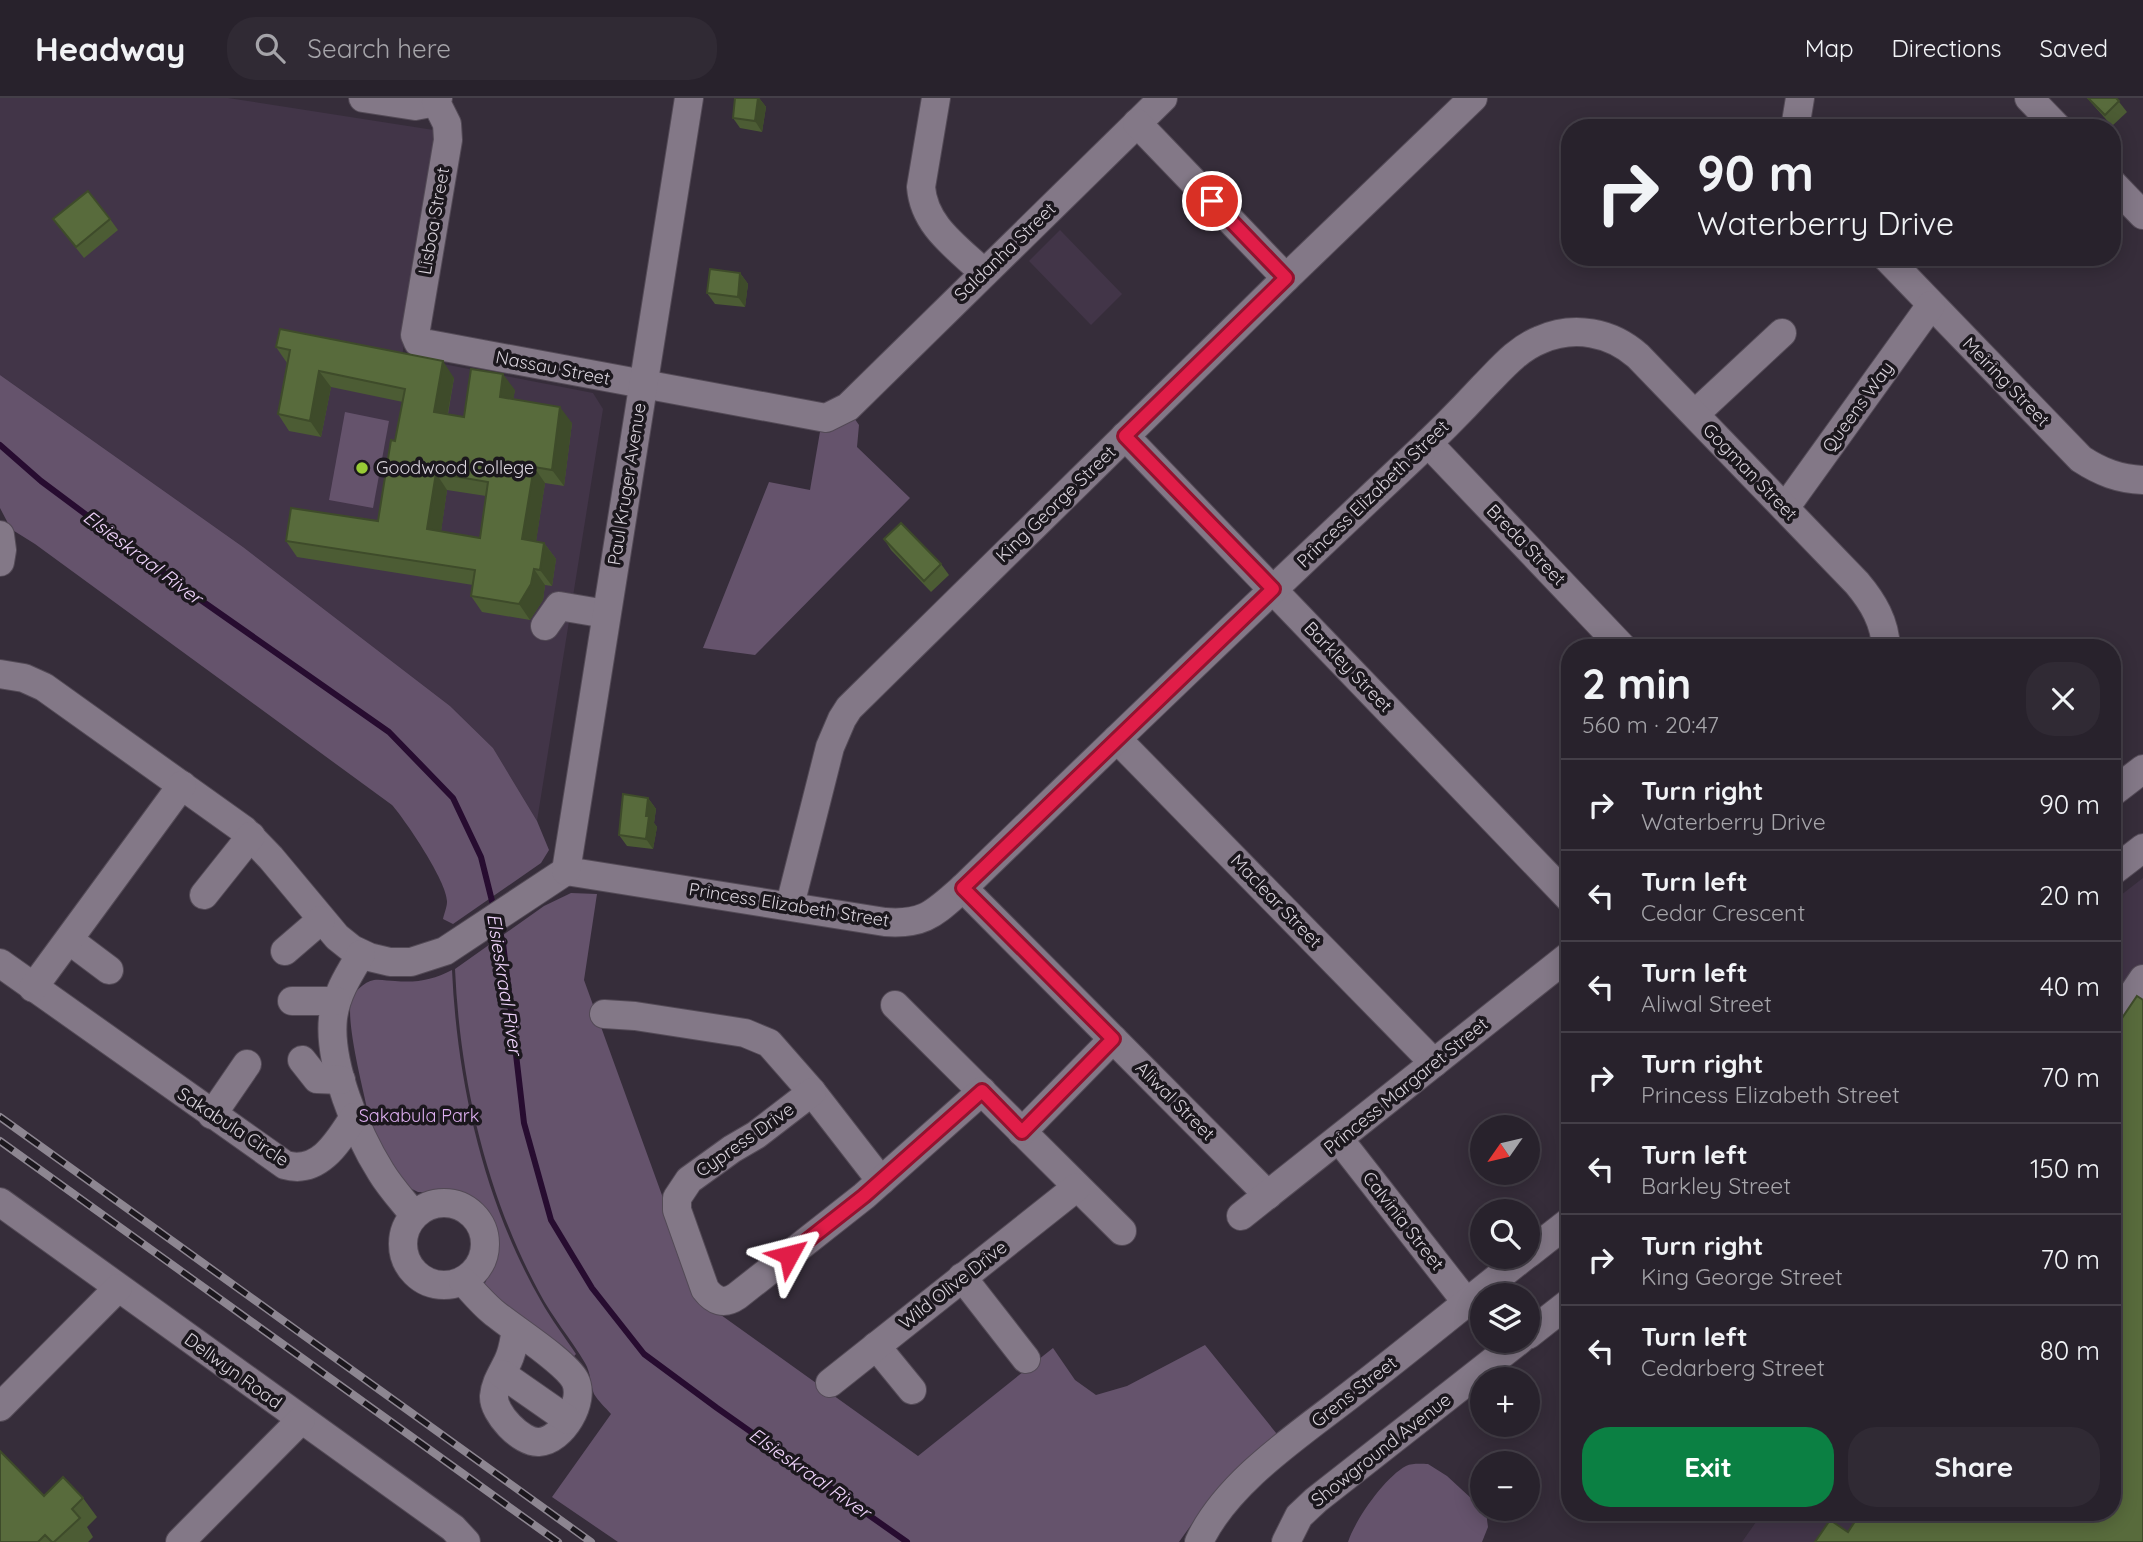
<!DOCTYPE html>
<html lang="en">
<head>
<meta charset="utf-8">
<style>
	:root { --surface:#28222c; --page:#302a34; --text:#f1f3f6; --muted:#a5a4a9; --line:#443f48; --accent:#0b8043 }
	body { margin:0; font-family:Quicksand,sans-serif; background:var(--page); color:var(--text); height:100vh; display:flex; flex-direction:column; font-size:26px; white-space:nowrap }
	* { box-sizing:border-box; margin:0 }
	p { font-size:23px; color:var(--muted) }
	.icon { flex:none; width:38px; height:38px; fill:none; stroke:currentColor; stroke-width:2; stroke-linecap:round; stroke-linejoin:round }
	.map { position:relative; flex:1; overflow:hidden }
	.sheet { position:absolute; left:1561px; top:541px; width:560px; height:882px; display:flex; flex-direction:column; background:var(--surface); border-radius:28px; box-shadow:0 4px 18px #0003,0 0 0 2px var(--line) }
	.sheet>* { flex:none }
	.top-card { position:absolute; left:1561px; top:21px; width:560px; height:147px; border-radius:28px; box-shadow:0 4px 18px #0003,0 0 0 2px var(--line); background:#28222c; color:var(--text); overflow:hidden }
	.needle { width:46px; rotate:236deg }
	.buttons { position:absolute; left:1470px; top:1017px; display:grid; gap:14px }
	.buttons a { display:grid; place-items:center; width:70px; height:70px; border-radius:50%; background:var(--surface); box-shadow:0 4px 18px #0003,0 0 0 2px var(--line); font-size:35px }
	.pin { position:absolute; display:grid; place-items:center; width:60px; height:60px; color:#fff; margin:-30px; border:4px solid #fff; border-radius:50%; box-shadow:0 2px 7px #0007 }
	.me { position:absolute; width:77px; margin:-38px; rotate:52deg; stroke-linejoin:round; filter:drop-shadow(0 0 5px #0008) }
	.turn { display:flex; align-items:center; gap:24px; height:147px; padding:0 21px; font-size:32px }
	.turn .icon { width:91px; height:91px; stroke-width:2.5 }
	.turn b { display:block; font-size:49px; line-height:60px }
	.round { display:grid; place-items:center; flex:none; width:74px; height:74px; border-radius:28px; background:var(--page) }
	.headline { display:flex; align-items:center; justify-content:space-between; height:119px; padding:0 21px }
	h1 { font-size:42px; font-weight:700; line-height:52px }
	.primary-button { display:flex; gap:14px; margin-top:auto; padding:14px 21px }
	.primary-button a { flex:1; height:80px; border-radius:28px; background:var(--accent); color:#fff; font-size:28px; font-weight:700; line-height:80px; text-align:center }
	.primary-button a+a { background:var(--page); color:var(--text) }
	ul { padding:0; list-style:none }
	li { display:flex; align-items:center; gap:21px; height:91px; padding:0 21px; border-top:2px solid var(--line) }
	li div { flex:1 }
	li b { display:block; font-size:26px }
	li em { font-style:normal }
	header { display:flex; align-items:center; gap:42px; box-sizing:border-box; height:98px; padding:0 35px; background:var(--surface); border-bottom:2px solid var(--line) }
	header strong { font-size:33px }
	nav { display:flex; gap:38px; margin-inline-start:auto; font-size:24px }
	.search { width:490px; height:63px; background:var(--page); display:flex; align-items:center; gap:18px; box-sizing:border-box; padding:0 24px; border-radius:28px; color:var(--muted); font-size:26px }
	.map>svg:first-child { display:block }
</style>
</head>
<body>
<header>
<strong>Headway</strong>
<div class="search"><svg class="icon" aria-label="search" viewBox="0 0 24 24"><circle cx="10" cy="10" r="6"/><path d="M15 15l6 6"/></svg>Search here</div>
<nav><a>Map</a><a>Directions</a><a>Saved</a></nav>
</header>
<div class="map">
<svg width="2143" height="1444" viewBox="0 0 2143 1444">
	<rect width="100%" height="100%" fill="#362d3a"/>
	<!-- built -->
	<g fill="#423548">
		<polygon points="0,0 228,0 440,33 402,258 593,295 603,311 537,723 493,650 450,608 243,449 0,277"/>
		<polygon points="1060,132 1122,196 1091,227 1029,163"/>
		<polygon points="2143,780 2143,1444 1742,1444 1763,1414 2112,1414 2112,804"/>
	</g>
	<!-- green -->
	<g fill="#65536c">
		<path d="M0,277L243,449L450,608L493,650L537,723L549,752L541,765L453,826L443,821C444,816 447,809 447,804C448,785 406,723 392,707L35,446L11,431L0,410Z"/>
		<polygon points="345,314 389,323 373,410 329,402"/>
		<polygon points="852,317 859,327 857,349 910,400 755,557 703,550 769,384 810,392 821,328"/>
		<path d="M571,795L597,796L584,882L700,1202L918,1358L1053,1250L1075,1282L1096,1297L1127,1288L1205,1247L1281,1341L1201,1413L1179,1444H618L552,1399L611,1316C606,1310 598,1303 594,1296C590,1286 591,1275 585,1265C571,1241 552,1219 539,1194C486,1096 460,982 455,871L544,808Z"/>
		<path d="M452,872C457,984 484,1104 541,1203C551,1221 564,1238 576,1256L567,1266L484,1187L497,1160L498,1149L495,1128L490,1117L482,1108L461,1096L418,1094L400,1085L361,1013L367,1010C362,987 346,924 351,903C353,894 364,884 374,882C380,881 389,883 395,883C416,885 433,882 452,872Z"/>
		<path d="M1428,1366L1447,1378L1486,1414L1488,1429L1482,1444H1348C1355,1422 1385,1379 1406,1368C1412,1365 1422,1366 1428,1366Z"/>
	</g>
	<g fill="none" stroke-linecap="round" stroke-linejoin="round">
		<!-- stream -->
		<g stroke="#270c30" stroke-width="6">
			<polyline points="0,347 41,383 195,498 389,634 453,700 481,759 494,811"/>
			<polyline points="498,828 503,845 524,1025 551,1122 592,1190 644,1256 717,1310 907,1444"/>
		</g>
		<!-- minor casing -->
		<g stroke="#534a56" stroke-width="30">
			<g id="minor">
				<polyline points="363,0 415,8 436,4"/>
				<polyline points="438,0 436,4 447,26 448,42 415,237 418,244 826,320 848,309 1163,0"/>
				<path d="M936,0L921,89C924,128 957,149 984,175"/>
				<polyline points="2029,0 2058,30"/>
				<polyline points="1137,25 1286,180"/>
				<polyline points="1795,30 1800,0"/>
				<polyline points="2112,85 2143,117"/>
				<path d="M1886,159L2081,361C2101,374 2119,381 2143,382"/>
				<polyline points="1695,316 1782,235"/>
				<polyline points="1125,338 1570,801"/>
				<polyline points="1428,345 1623,550"/>
				<polyline points="1785,410 1931,207"/>
				<polyline points="0,437 2,452 0,464"/>
				<polyline points="545,528 559,508 606,516"/>
				<polyline points="0,576 24,580 44,589 244,732 271,760 337,839 352,851 369,859 390,864 411,864 445,853 566,773"/>
				<polyline points="1117,641 1434,965"/>
				<polyline points="2112,695 2143,671"/>
				<path d="M566,773L885,824C925,827 934,815 963,790C1110,647 1258,505 1408,364C1434,340 1459,315 1483,289C1500,272 1517,251 1540,242C1574,227 1611,234 1638,258L1857,485C1873,504 1885,524 1886,550"/>
				<polyline points="566,773 689,0"/>
				<polyline points="2112,774 2143,750"/>
				<polyline points="963,790 1268,1097"/>
				<polyline points="204,797 251,738"/>
				<polyline points="790,807 830,649 842,621 849,610 1286,180 1473,0"/>
				<polyline points="69,842 109,872"/>
				<polyline points="285,853 321,822"/>
				<path d="M361,856C349,876 336,896 333,920C328,965 357,1036 381,1074C390,1089 403,1103 414,1117"/>
				<path d="M0,865L285,1067C319,1077 338,1044 354,1019"/>
				<polyline points="33,890 182,687"/>
				<polyline points="292,903 336,903"/>
				<polyline points="895,907 1122,1133"/>
				<polyline points="604,916 635,918 745,935 769,945 812,994 881,1083"/>
				<polyline points="2112,927 2143,881"/>
				<polyline points="302,962 317,981 341,982"/>
				<path d="M812,994L756,1037L732,1051L689,1082L677,1100V1112L705,1191C714,1203 724,1207 737,1198L864,1098L982,993"/>
				<polyline points="212,1017 247,966"/>
				<polyline points="1022,1034 1113,941"/>
				<polyline points="1339,1041 1467,1205"/>
				<polyline points="0,1104 453,1430 466,1444"/>
				<circle cx="444" cy="1146" r="41"/>
				<polyline points="1241,1118 1570,857"/>
				<polyline points="1528,1156 1570,1123"/>
				<polyline points="962,1179 1026,1261"/>
				<path d="M463,1183C473,1194 482,1205 493,1214C512,1230 565,1263 575,1282C586,1303 562,1343 539,1344C521,1345 493,1315 494,1298C495,1285 503,1274 508,1263C513,1253 514,1242 516,1232"/>
				<polyline points="1528,1237 1570,1204"/>
				<polyline points="876,1248 912,1292"/>
				<polyline points="502,1276 568,1322"/>
				<polyline points="830,1285 1077,1089"/>
				<polyline points="0,1309 118,1190"/>
				<polyline points="180,1444 301,1322"/>
				<path d="M1199,1444C1227,1383 1302,1335 1354,1294C1411,1250 1468,1203 1525,1158"/>
				<polyline points="1286,1444 1299,1418 1316,1402 1520,1242"/>
			</g>
		</g>
		<!-- minor -->
		<use href="#minor" stroke="#837887" stroke-width="28"/>
		<!-- rail casing -->
		<g stroke="#8d8691" stroke-width="8">
			<g id="rail">
				<polyline points="0,1019 591,1444"/>
				<polyline points="0,1043 558,1444"/>
			</g>
		</g>
		<!-- rail -->
		<use href="#rail" stroke="#1b171d" stroke-width="5" stroke-dasharray="16" stroke-linecap="butt"/>
	</g>
	<!-- wall -->
	<g fill="#4c5c34" fill-rule="evenodd">
		<polygon points="735,0 759,0 766,9 762,34 740,30 733,20"/>
		<polygon points="2087,0 2116,0 2127,14 2112,28"/>
		<polygon points="53,121 110,121 118,132 84,160"/>
		<polygon points="740,175 748,186 745,209 715,206 707,195"/>
		<path d="M276,249L454,280L448,316L464,319L515,292L513,301L572,325L564,388L545,385L536,443L544,445L556,461L552,488L545,487L543,502L530,522L482,514L471,498L473,487L297,459L286,443L378,423L403,304L331,289L321,339L289,333L278,316L287,265ZM447,392L486,398L480,440L441,433Z"/>
		<polygon points="884,441 941,466 949,477 931,494 891,452"/>
		<polygon points="648,700 656,711 654,725 657,729 653,751 627,748 619,737"/>
		<polygon points="44,1398 83,1400 97,1419 87,1429 93,1439 88,1444 0,1444"/>
	</g>
	<!-- shaded-wall -->
	<g fill="#3e4b2a">
		<polygon points="758,0 759,0 766,9 762,34 755,23"/>
		<polygon points="740,175 748,186 745,209 738,199"/>
		<polygon points="443,263 454,280 445,330 434,314"/>
		<polygon points="319,273 331,289 321,339 310,323"/>
		<polygon points="503,276 515,292 511,316 500,299"/>
		<polygon points="560,309 572,325 564,388 552,372"/>
		<polygon points="534,369 545,385 534,457 522,441"/>
		<polygon points="436,375 447,392 439,448 427,431"/>
		<polygon points="544,445 556,461 552,488 540,472"/>
		<polygon points="534,471 545,487 543,502 530,522 519,506"/>
		<polygon points="648,700 656,711 654,725 657,729 653,751 646,741 646,718"/>
	</g>
	<!-- building -->
	<g fill="#586b3c" stroke="#3e4b2a" stroke-width="2" fill-rule="evenodd">
		<polygon points="735,0 758,0 755,23 733,20"/>
		<polygon points="2088,0 2116,0 2119,3 2105,17"/>
		<polygon points="88,93 110,121 76,149 53,121"/>
		<polygon points="710,171 740,175 738,199 707,195"/>
		<path d="M280,231L443,263L434,314L464,319L471,271L503,276L500,299L560,309L552,372L534,369L522,441L544,445L540,472L534,471L531,486L519,506L471,498L475,472L286,443L291,410L378,423L391,342L395,343L405,291L319,273L310,323L278,316L290,252L276,249ZM436,375L488,384L480,440L427,431Z"/>
		<polygon points="901,425 941,466 924,483 884,441"/>
		<polygon points="623,696 648,700 646,718 649,718 646,741 619,737"/>
		<polygon points="2137,898 2143,902 2143,1444 1815,1444 1830,1422 1848,1434 1861,1414 2112,1414 2112,930 2118,926"/>
		<polygon points="0,1353 44,1398 63,1379 83,1400 72,1411 80,1420 54,1444 52,1444 45,1437 38,1444 0,1444"/>
	</g>
	<g fill="none" stroke-linecap="round" stroke-linejoin="round">
		<!-- route casing -->
		<g stroke="#92132f" stroke-width="18">
			<polyline id="route" points="789,1157 864,1098 982,993 1022,1034 1113,941 963,790 1273,491 1125,338 1286,180 1212,103"/>
		</g>
		<!-- route -->
		<use href="#route" stroke="#e11d48" stroke-width="12"/>
	</g>
	<!-- markers -->
	<circle fill="#98cb36" stroke="#1b171d" stroke-width="2.5" cx="362" cy="370" r="7"/>
	<g text-anchor="middle" stroke-width="7" stroke-linejoin="round" paint-order="stroke">
		<!-- street labels -->
		<g font-size="18" fill="#dad4dd" stroke="#1b171d">
			<text transform="translate(434 123) rotate(-80)" y="6">Lisboa Street</text>
			<text transform="translate(1005 154) rotate(-44)" y="6">Saldanha Street</text>
			<text transform="translate(553 270) rotate(11)" y="6">Nassau Street</text>
			<text transform="translate(2006 284) rotate(46)" y="6">Meiring Street</text>
			<text transform="translate(1858 309) rotate(-54)" y="6">Queens Way</text>
			<text transform="translate(1750 374) rotate(46)" y="6">Gogman Street</text>
			<text transform="translate(627 386) rotate(-81)" y="6">Paul Kruger Avenue</text>
			<text transform="translate(1373 396) rotate(-44)" y="6">Princess Elizabeth Street</text>
			<text transform="translate(1056 406) rotate(-44)" y="6">King George Street</text>
			<text transform="translate(1526 447) rotate(46)" y="6">Breda Street</text>
			<text transform="translate(1348 569) rotate(46)" y="6">Barkley Street</text>
			<text transform="translate(1276 803) rotate(46)" y="6">Maclear Street</text>
			<text transform="translate(789 807) rotate(9)" y="6">Princess Elizabeth Street</text>
			<text transform="translate(1406 988) rotate(-39)" y="6">Princess Margaret Street</text>
			<text transform="translate(1175 1003) rotate(45)" y="6">Aliwal Street</text>
			<text transform="translate(233 1029) rotate(33)" y="6">Sakabula Circle</text>
			<text transform="translate(745 1042) rotate(-35)" y="6">Cypress Drive</text>
			<text transform="translate(1403 1123) rotate(52)" y="6">Calvinia Street</text>
			<text transform="translate(953 1187) rotate(-38)" y="6">Wild Olive Drive</text>
			<text transform="translate(233 1273) rotate(36)" y="6">Dellwyn Road</text>
			<text transform="translate(1354 1294) rotate(-38)" y="6">Grens Street</text>
			<text transform="translate(1381 1352) rotate(-38)" y="6">Showground Avenue</text>
		</g>
		<!-- poi labels -->
		<g font-size="18" fill="#dad4dd" stroke="#1b171d" text-anchor="start">
			<text x="376" y="376">Goodwood College</text>
		</g>
		<!-- park labels -->
		<g font-size="18" fill="#deaff1" stroke="#1b171d">
			<text x="419" y="1024">Sakabula Park</text>
		</g>
		<!-- water labels -->
		<g font-size="19" font-style="italic" fill="#efd3fb" stroke="#1b171d">
			<text transform="translate(143 459) rotate(37)" y="7">Elsieskraal River</text>
			<text transform="translate(505 886) rotate(81)" y="7">Elsieskraal River</text>
			<text transform="translate(810 1375) rotate(35)" y="7">Elsieskraal River</text>
		</g>
	</g>
</svg>
<div class="buttons">
<a><svg class="needle" viewBox="-14 -14 28 28"><path d="M0-13l5 13h-10z" fill="#e53935"/><path d="M0 13l5-13h-10z" fill="#a5a4a9"/></svg></a>
<a><svg class="icon" aria-label="search" viewBox="0 0 24 24"><circle cx="10" cy="10" r="6"/><path d="M15 15l6 6"/></svg></a>
<a><svg class="icon" aria-label="layers" viewBox="0 0 24 24"><path d="M12 4l9 5-9 5-9-5zM3 14l9 5 9-5"/></svg></a>
<a>+</a>
<a>−</a>
</div>
<div class="pin" style="left:1212px;top:103px;background:#d93025"><svg class="icon" aria-label="arrive" viewBox="0 0 24 24"><path d="M6 21V4h12l-3 4 3 4H6"/></svg></div>
<svg class="me" style="left:789px;top:1157px" viewBox="-20 -20 40 40"><path d="M0-17L14 15 0 8-14 15z" fill="#e11d48" stroke="#fff" stroke-width="4"/></svg>
<div class="top-card">
<div class="turn"><svg class="icon" aria-label="right" viewBox="0 0 24 24"><path d="M7 20v-9h11M14 6l5 5-5 5"/></svg><div><b>90 m</b>Waterberry Drive</div></div>
</div>
<section class="sheet">
<div class="headline"><div><h1>2 min</h1><p>560 m · 20:47</p></div><a class="round"><svg class="icon" aria-label="close" viewBox="0 0 24 24"><path d="M6 6l12 12M18 6L6 18"/></svg></a></div>
<ul>
<li><svg class="icon" aria-label="right" viewBox="0 0 24 24"><path d="M7 20v-9h11M14 6l5 5-5 5"/></svg><div><b>Turn right</b><p>Waterberry Drive</p></div><em>90 m</em></li>
<li><svg class="icon" aria-label="left" viewBox="0 0 24 24"><path d="M17 20v-9H6M10 6l-5 5 5 5"/></svg><div><b>Turn left</b><p>Cedar Crescent</p></div><em>20 m</em></li>
<li><svg class="icon" aria-label="left" viewBox="0 0 24 24"><path d="M17 20v-9H6M10 6l-5 5 5 5"/></svg><div><b>Turn left</b><p>Aliwal Street</p></div><em>40 m</em></li>
<li><svg class="icon" aria-label="right" viewBox="0 0 24 24"><path d="M7 20v-9h11M14 6l5 5-5 5"/></svg><div><b>Turn right</b><p>Princess Elizabeth Street</p></div><em>70 m</em></li>
<li><svg class="icon" aria-label="left" viewBox="0 0 24 24"><path d="M17 20v-9H6M10 6l-5 5 5 5"/></svg><div><b>Turn left</b><p>Barkley Street</p></div><em>150 m</em></li>
<li><svg class="icon" aria-label="right" viewBox="0 0 24 24"><path d="M7 20v-9h11M14 6l5 5-5 5"/></svg><div><b>Turn right</b><p>King George Street</p></div><em>70 m</em></li>
<li><svg class="icon" aria-label="left" viewBox="0 0 24 24"><path d="M17 20v-9H6M10 6l-5 5 5 5"/></svg><div><b>Turn left</b><p>Cedarberg Street</p></div><em>80 m</em></li>
</ul>
<div class="primary-button"><a>Exit</a><a>Share</a></div>
</section>
</div>
</body>
</html>
